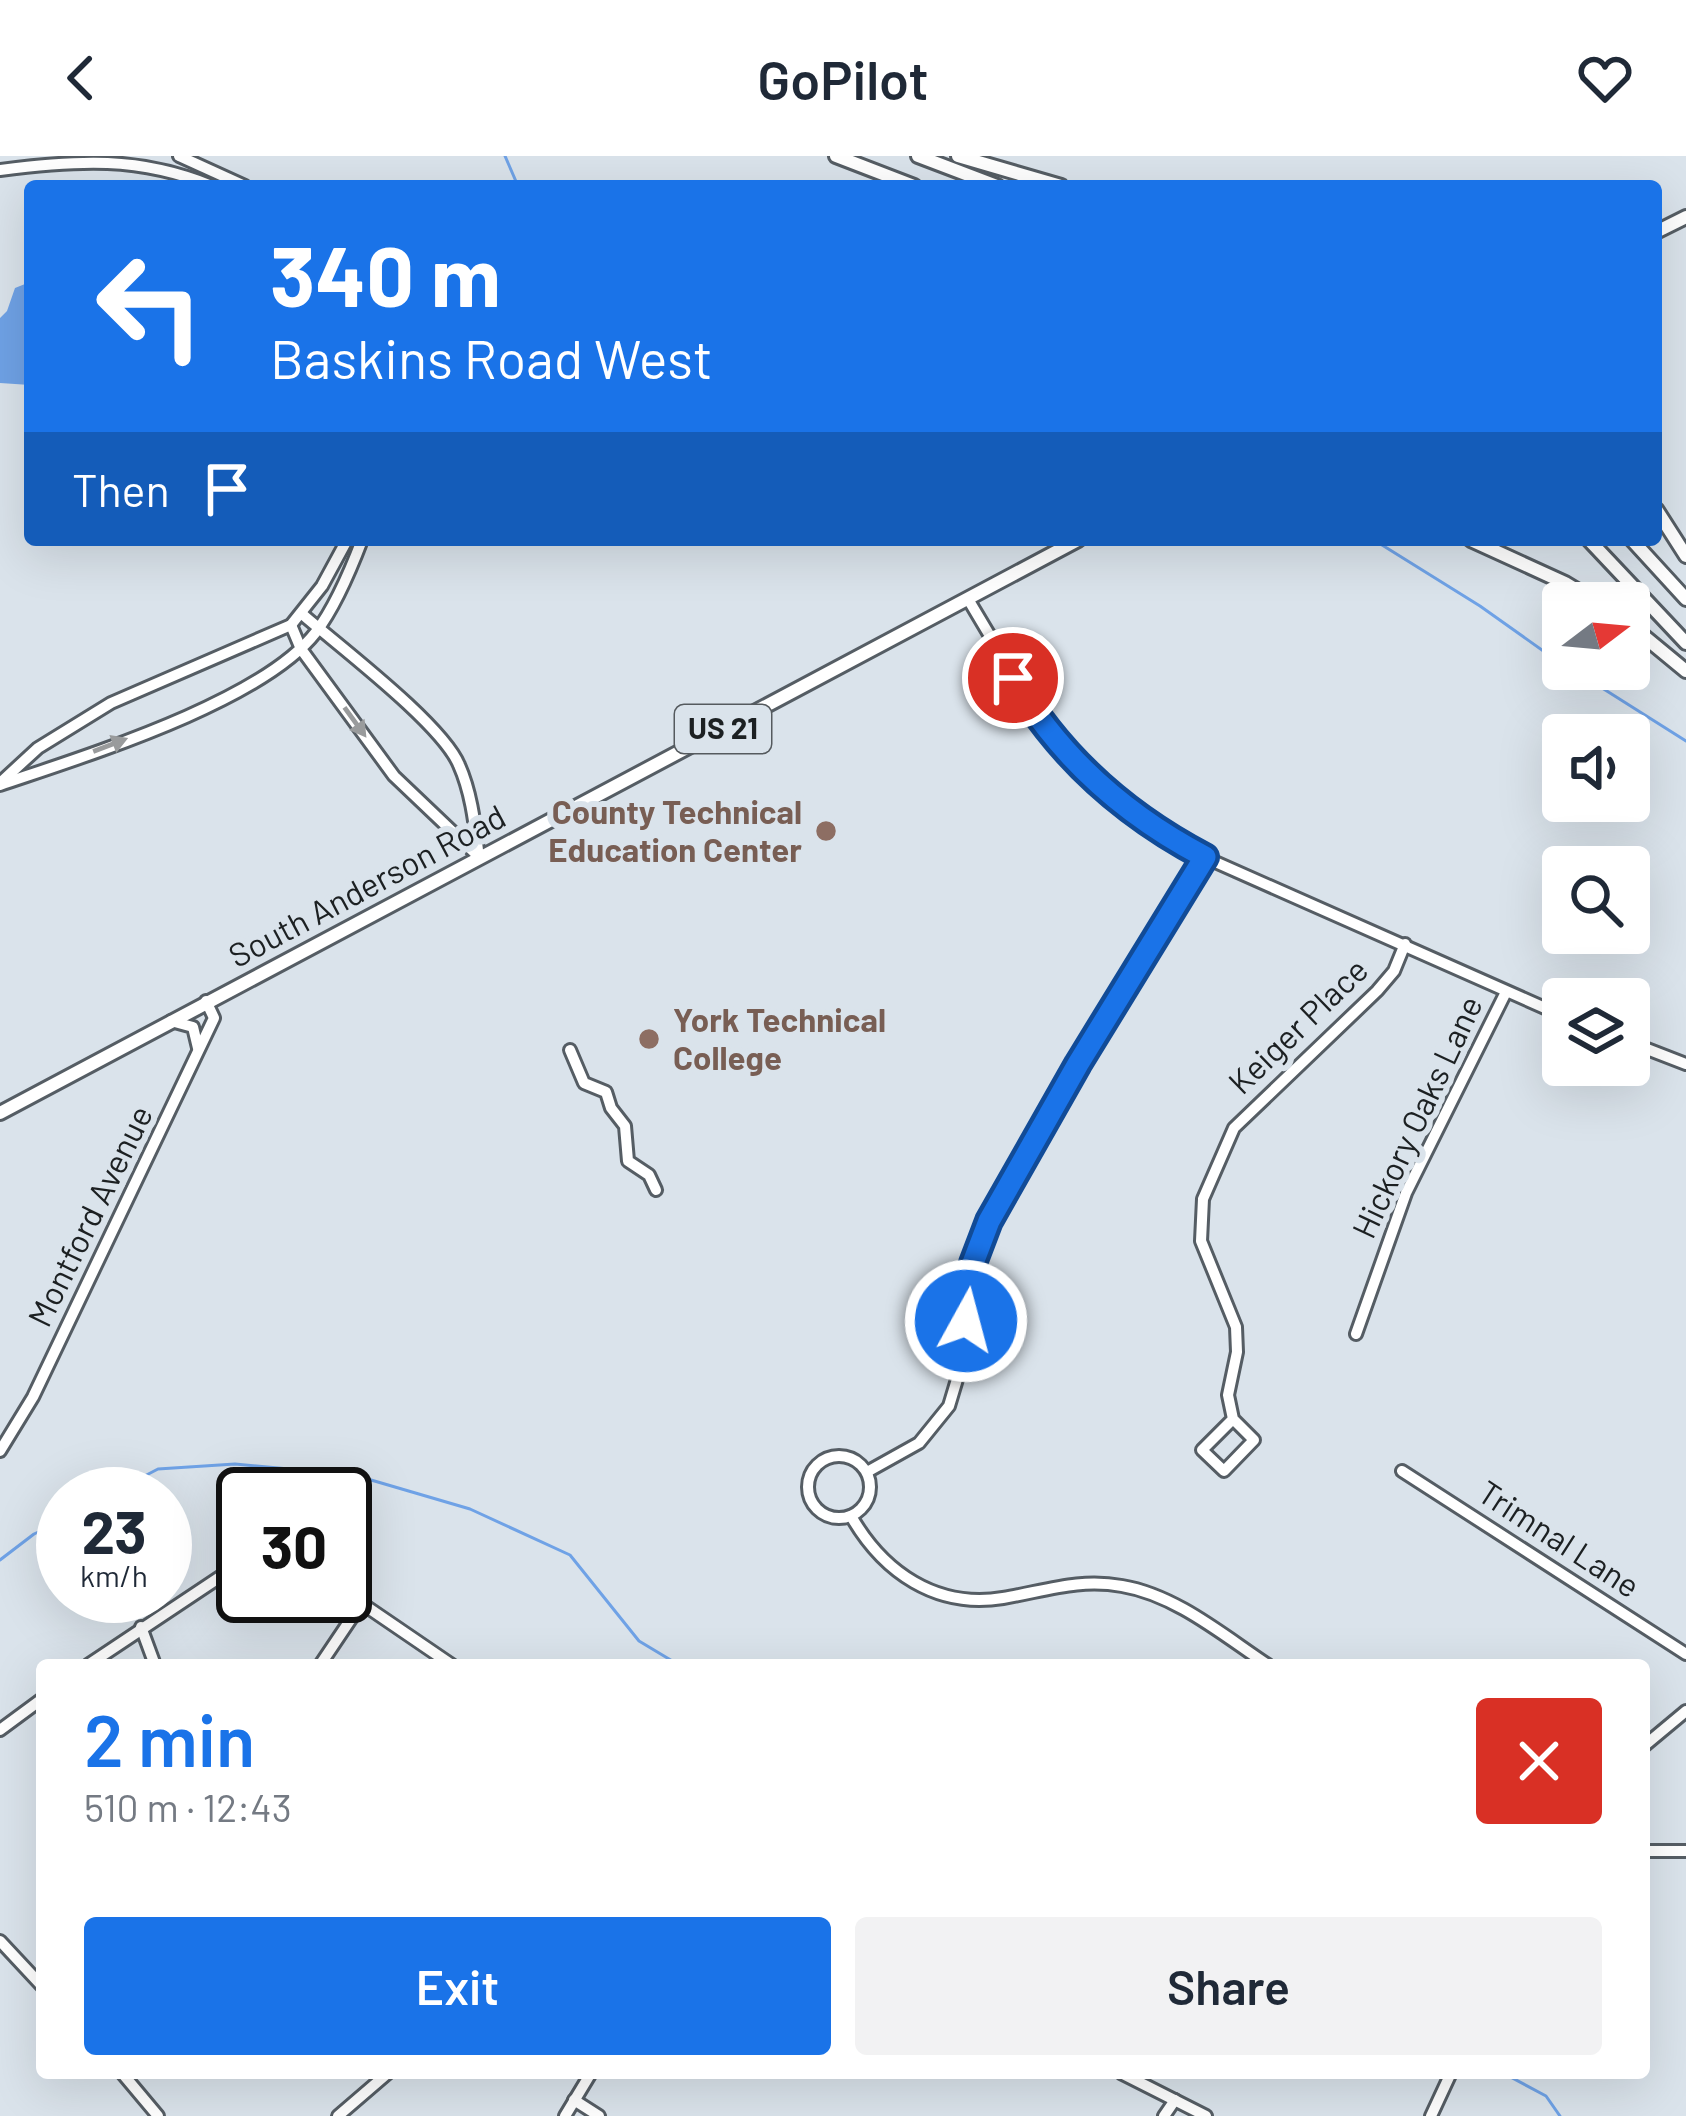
<!DOCTYPE html>
<html lang="en">
<head>
<meta charset="utf-8">
<style>
	:root { --surface:#fff; --page:#f2f2f3; --text:#1f2937; --muted:#747a83; --accent:#1a73e8 }
	body { margin:0; font-family:Barlow,sans-serif; background:var(--page); color:var(--text); height:100vh; display:flex; flex-direction:column; font-size:45px; white-space:nowrap }
	* { box-sizing:border-box; margin:0 }
	p { font-size:39px; color:var(--muted) }
	.icon { flex:none; width:66px; height:66px; fill:none; stroke:currentColor; stroke-width:2; stroke-linecap:round; stroke-linejoin:round }
	.map { position:relative; flex:1; overflow:hidden }
	.drawer { position:absolute; left:36px; top:1503px; width:1614px; height:420px; display:flex; flex-direction:column; background:var(--surface); border-radius:12px; box-shadow:0 12px 48px #0002 }
	.drawer>* { flex:none }
	.banner { position:absolute; left:24px; top:24px; width:1638px; height:366px; border-radius:12px; box-shadow:0 12px 48px #0002; background:#1a73e8; color:#fff; overflow:hidden }
	.needle { width:78px; rotate:74deg }
	.fabs { position:absolute; left:1542px; top:426px; display:grid; gap:24px }
	.fabs a { display:grid; place-items:center; width:108px; height:108px; border-radius:12px; background:var(--surface); box-shadow:0 12px 48px #0002; font-size:60px }
	.speed { position:absolute; left:36px; top:1311px; display:flex; gap:24px; font-size:60px; font-weight:700; text-align:center }
	.speed>* { display:grid; place-content:center; width:156px; height:156px; border-radius:50%; background:var(--surface); box-shadow:0 12px 48px #0002; line-height:1 }
	.speed small { font-size:30px; font-weight:400 }
	.speed .limit { border:6px solid #111; border-radius:18px; background:#fff; color:#111 }
	.pin { position:absolute; display:grid; place-items:center; width:102px; height:102px; color:#fff; margin:-51px; border:6px solid #fff; border-radius:50%; box-shadow:0 3px 12px #0007 }
	.me { position:absolute; width:132px; margin:-66px; rotate:7deg; stroke-linejoin:round; filter:drop-shadow(0 0 9px #0008) }
	.turn { display:flex; align-items:center; gap:42px; height:252px; padding:0 48px; font-size:54px }
	.turn .icon { width:156px; height:156px; stroke-width:2.5 }
	.turn b { display:block; font-size:84px; line-height:102px }
	.then { display:flex; align-items:center; height:114px; padding:0 48px; background:#0003; gap:24px; font-size:45px }
	.round { display:grid; place-items:center; flex:none; width:126px; height:126px; border-radius:12px; background:var(--page) }
	.summary { display:flex; align-items:center; justify-content:space-between; height:204px; padding:0 48px }
	h1 { font-size:72px; font-weight:600; line-height:90px; color:var(--accent) }
	.button { display:flex; gap:24px; margin-top:auto; padding:24px 48px }
	.button a { flex:1; height:138px; border-radius:12px; background:var(--accent); color:#fff; font-size:48px; font-weight:600; line-height:138px; text-align:center }
	.button a+a { background:var(--page); color:var(--text) }
	header { display:flex; justify-content:space-between; align-items:center; height:156px; padding:0 48px; background:var(--surface); font-size:54px; font-weight:600 }
	.map>svg:first-child { display:block }
</style>
</head>
<body>
<header><svg class="icon" aria-label="back" viewBox="0 0 24 24"><path d="M15 5l-7 7 7 7"/></svg>GoPilot<svg class="icon" aria-label="heart" viewBox="0 0 24 24"><path d="M12 20l-8-8c-3-5 5-10 8-4 3-6 11-1 8 4z"/></svg></header>
<div class="map">
<svg width="1686" height="1960" viewBox="0 0 1686 1960">
	<rect width="100%" height="100%" fill="#dae3eb"/>
	<!-- water -->
	<polygon fill="#6fa2e6" points="30,126 30,229 0,227 0,162 7,155 15,132"/>
	<g fill="none" stroke-linecap="round" stroke-linejoin="round">
		<!-- stream -->
		<g stroke="#6fa2e6" stroke-width="3">
			<polyline points="505,0 518,30"/>
			<polyline points="1374,384 1480,450 1563,509"/>
			<polyline points="1572,513 1686,585"/>
			<polyline points="110,1338 158,1313 235,1308 354,1319 470,1353 570,1399 639,1485 679,1509"/>
			<polyline points="0,1404 34,1378 63,1365"/>
			<polyline points="1503,1917 1546,1940 1560,1960"/>
		</g>
		<!-- minor casing -->
		<g stroke="#555d64" stroke-width="16">
			<g id="minor">
				<polyline points="179,0 245,30"/>
				<path d="M0,14C77,4 139,0 212,30"/>
				<polyline points="968,443 1043,569 1094,625 1124,650 1213,705 1563,860"/>
				<path d="M302,458C340,491 442,568 459,609C472,638 475,671 479,702"/>
				<polyline points="291,469 301,493 394,620 477,699"/>
				<polyline points="1,626 38,592 111,547 291,469 322,430 347,384"/>
				<path d="M0,629C85,600 262,546 316,476C335,451 351,413 362,384"/>
				<polyline points="171,865 193,871 198,892"/>
				<polyline points="1629,886 1686,908"/>
				<polyline points="570,894 584,927 606,936 611,952 625,970 628,1005 649,1019 656,1034"/>
				<polyline points="1356,1178 1406,1037 1506,836"/>
				<polyline points="1233,1263 1254,1284 1224,1315 1202,1294 1233,1263 1228,1239 1237,1196 1236,1171 1201,1085 1203,1043 1234,972 1377,835 1394,815 1405,788"/>
				<polyline points="0,1295 33,1241 214,862 206,845"/>
				<circle cx="839" cy="1331" r="31"/>
				<polyline points="1402,1315 1686,1498"/>
				<polyline points="867,1316 919,1287 949,1250 961,1210 973,1107 989,1065 1079,908 1205,701"/>
				<path d="M851,1360C883,1416 936,1453 1003,1442C1045,1435 1079,1422 1122,1430C1176,1439 1224,1480 1268,1509"/>
				<polyline points="345,1436 452,1509"/>
				<polyline points="141,1471 155,1509"/>
				<polyline points="88,1509 229,1415 243,1411"/>
				<polyline points="320,1509 361,1448"/>
				<polyline points="0,1574 42,1543"/>
				<polyline points="1644,1590 1686,1555"/>
				<polyline points="1644,1695 1686,1695"/>
				<polyline points="0,1785 42,1830"/>
				<polyline points="122,1917 158,1960"/>
				<polyline points="1121,1917 1206,1960"/>
				<polyline points="574,1944 599,1960"/>
				<polyline points="338,1960 388,1917"/>
				<polyline points="565,1960 591,1917"/>
				<polyline points="1164,1960 1175,1944"/>
				<polyline points="1431,1960 1451,1917"/>
			</g>
		</g>
		<!-- major casing -->
		<g stroke="#555d64" stroke-width="18">
			<g id="major">
				<polyline points="836,0 914,30"/>
				<polyline points="918,0 997,30"/>
				<polyline points="958,0 1061,30"/>
				<polyline points="1656,76 1686,61"/>
				<polyline points="1656,353 1686,400"/>
				<polyline points="1471,384 1565,427 1598,447"/>
				<polyline points="1589,384 1686,487"/>
				<polyline points="1632,384 1686,443"/>
				<polyline points="1629,468 1686,515"/>
				<polyline points="0,957 1078,384"/>
			</g>
		</g>
		<!-- minor -->
		<use href="#minor" stroke="#fff" stroke-width="10"/>
		<!-- major -->
		<use href="#major" stroke="#fff" stroke-width="12"/>
	</g>
	<!-- one-way arrows -->
	<defs><path id="oneway-solid" d="M-6-.8H1V-3.2L6.5 0L1 3.2V.8H-6Z" transform="scale(3)"/></defs>
	<g fill="#999b9c">
		<use href="#oneway-solid" transform="translate(355 566) rotate(54)"/>
		<use href="#oneway-solid" transform="translate(110 589) rotate(-21)"/>
	</g>
	<g fill="none" stroke-linecap="round" stroke-linejoin="round">
		<!-- route casing -->
		<g stroke="#114b97" stroke-width="30">
			<path id="route" d="M966,1165L973,1107L989,1065L1078,908L1205,701C1125,659 1059,601 1013,522"/>
		</g>
		<!-- route -->
		<use href="#route" stroke="#1a73e8" stroke-width="21"/>
	</g>
	<!-- markers -->
	<g fill="#8d6e63" stroke="#dae3eb" stroke-width="4.5">
		<circle cx="826" cy="675" r="12"/>
		<circle cx="649" cy="883" r="12"/>
	</g>
	<g text-anchor="middle" stroke-width="12" stroke-linejoin="round" paint-order="stroke">
		<!-- shield labels -->
		<rect fill="#dae3eb" stroke="#555a5e" stroke-width="3" x="675" y="549" width="96" height="48" rx="9"/>
		<g font-size="30" font-weight="bold" fill="#1c2022">
			<text x="723" y="583">US 21</text>
		</g>
		<!-- education labels -->
		<g font-size="33" font-weight="bold" fill="#785e54" stroke="#dae3eb" text-anchor="end">
			<text x="802" y="668">County Technical<tspan x="802" dy="38">Education Center</tspan></text>
			<text x="673" y="876" text-anchor="start">York Technical<tspan x="673" dy="38">College</tspan></text>
		</g>
		<!-- street labels -->
		<g font-size="33" fill="#1c2022" stroke="#dae3eb">
			<text transform="translate(367 730) rotate(-28)" y="12">South Anderson Road</text>
			<text transform="translate(1298 870) rotate(-44)" y="12">Keiger Place</text>
			<text transform="translate(1417 961) rotate(-65)" y="12">Hickory Oaks Lane</text>
			<text transform="translate(90 1060) rotate(-64)" y="12">Montford Avenue</text>
			<text transform="translate(1559 1383) rotate(33)" y="12">Trimnal Lane</text>
		</g>
	</g>
</svg>
<div class="fabs">
<a><svg class="needle" viewBox="-14 -14 28 28"><path d="M0-13l5 13h-10z" fill="#e53935"/><path d="M0 13l5-13h-10z" fill="#747a83"/></svg></a>
<a><svg class="icon" aria-label="sound" viewBox="0 0 24 24"><path d="M4 9h4l5-4v14l-5-4H4zM17 9q2 3 0 6"/></svg></a>
<a><svg class="icon" aria-label="search" viewBox="0 0 24 24"><circle cx="10" cy="10" r="6"/><path d="M15 15l6 6"/></svg></a>
<a><svg class="icon" aria-label="layers" viewBox="0 0 24 24"><path d="M12 4l9 5-9 5-9-5zM3 14l9 5 9-5"/></svg></a>
</div>
<div class="speed"><div>23<small>km/h</small></div><div class="limit">30</div></div>
<div class="pin" style="left:1013px;top:522px;background:#d93025"><svg class="icon" aria-label="arrive" viewBox="0 0 24 24"><path d="M6 21V4h12l-3 4 3 4H6"/></svg></div>
<svg class="me" style="left:966px;top:1165px" viewBox="-20 -20 40 40"><circle r="17" fill="#1a73e8" stroke="#fff" stroke-width="3"/><path d="M0-11L8 9 0 5-8 9z" fill="#fff"/></svg>
<div class="banner">
<div class="turn"><svg class="icon" aria-label="left" viewBox="0 0 24 24"><path d="M17 20v-9H6M10 6l-5 5 5 5"/></svg><div><b>340 m</b>Baskins Road West</div></div>
<div class="then">Then<svg class="icon" aria-label="arrive" viewBox="0 0 24 24"><path d="M6 21V4h12l-3 4 3 4H6"/></svg></div>
</div>
<section class="drawer">
<div class="summary"><div><h1>2 min</h1><p>510 m · 12:43</p></div><a class="round" style="background:#d93025;color:#fff"><svg class="icon" aria-label="close" viewBox="0 0 24 24"><path d="M6 6l12 12M18 6L6 18"/></svg></a></div>
<div class="button"><a>Exit</a><a>Share</a></div>
</section>
</div>
</body>
</html>
